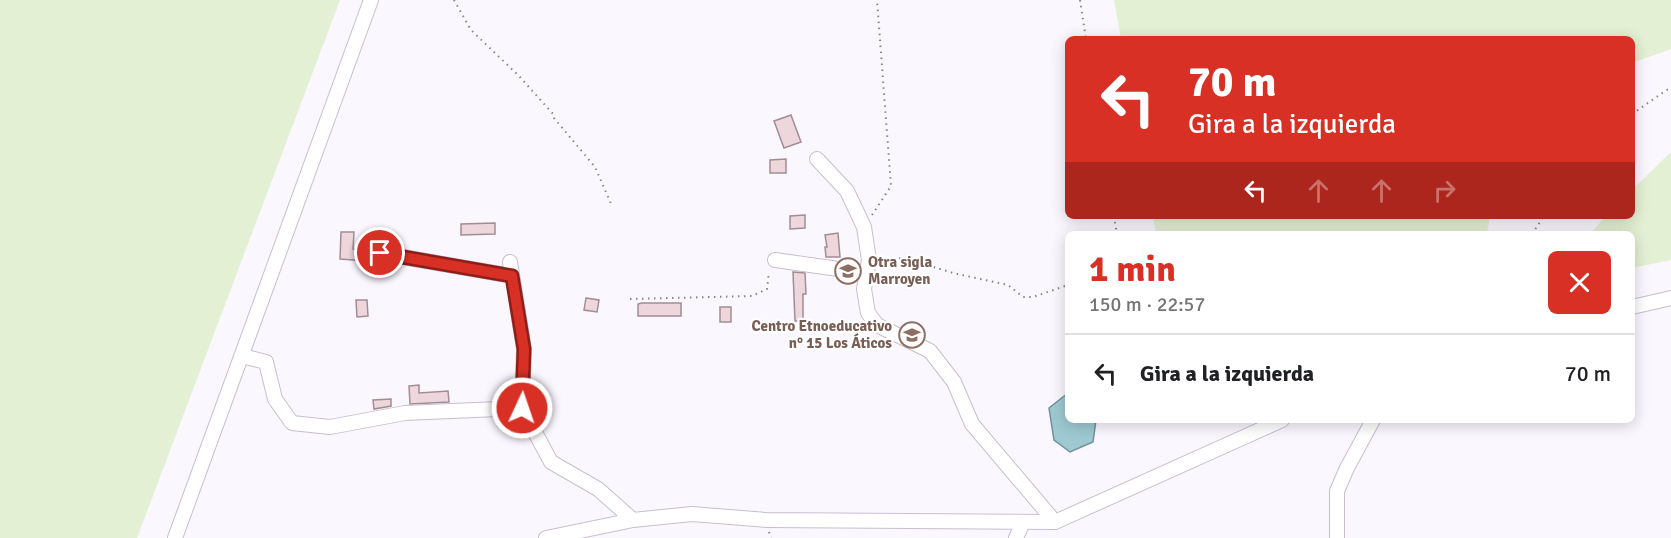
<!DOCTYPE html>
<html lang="es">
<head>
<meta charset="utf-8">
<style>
	:root { --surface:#fff; --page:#f2f2f2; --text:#202124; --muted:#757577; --line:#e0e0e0; --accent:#d93025 }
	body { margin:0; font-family:Signika,sans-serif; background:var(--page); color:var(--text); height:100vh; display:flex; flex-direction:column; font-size:22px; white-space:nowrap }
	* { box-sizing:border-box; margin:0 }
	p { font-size:20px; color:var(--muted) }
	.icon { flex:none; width:33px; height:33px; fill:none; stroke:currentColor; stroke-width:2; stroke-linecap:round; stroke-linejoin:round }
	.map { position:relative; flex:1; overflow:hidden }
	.drawer { position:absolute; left:1065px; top:231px; width:570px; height:192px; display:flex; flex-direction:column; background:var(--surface); border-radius:9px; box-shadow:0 3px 15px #0003 }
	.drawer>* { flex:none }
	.banner { position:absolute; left:1065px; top:36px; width:570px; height:183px; border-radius:9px; box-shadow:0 3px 15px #0003; background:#d93025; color:#fff; overflow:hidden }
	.pin { position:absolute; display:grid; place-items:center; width:51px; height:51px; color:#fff; margin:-26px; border:3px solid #fff; border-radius:50%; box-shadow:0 2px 6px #0007 }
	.me { position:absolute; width:66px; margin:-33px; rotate:3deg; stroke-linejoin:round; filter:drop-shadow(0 0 4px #0008) }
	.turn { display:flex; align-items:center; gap:21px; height:126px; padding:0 24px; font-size:27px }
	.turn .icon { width:78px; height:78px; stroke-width:2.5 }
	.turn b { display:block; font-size:42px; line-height:51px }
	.lanes { display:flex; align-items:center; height:57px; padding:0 24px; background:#0003; justify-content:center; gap:30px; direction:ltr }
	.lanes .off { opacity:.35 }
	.round { display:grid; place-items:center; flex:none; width:63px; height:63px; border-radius:9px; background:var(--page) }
	.overview { display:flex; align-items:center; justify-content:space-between; height:102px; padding:0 24px }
	h1 { font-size:36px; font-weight:700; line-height:45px; color:var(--accent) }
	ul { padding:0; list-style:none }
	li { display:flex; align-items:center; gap:18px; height:78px; padding:0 24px; border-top:2px solid var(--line) }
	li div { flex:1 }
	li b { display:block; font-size:22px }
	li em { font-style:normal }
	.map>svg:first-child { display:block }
</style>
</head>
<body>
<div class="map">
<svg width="1671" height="538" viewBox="0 0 1671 538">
	<rect width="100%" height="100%" fill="#fbf7ff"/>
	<!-- green -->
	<g fill="#e4f0d3">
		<polygon points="0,0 340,0 137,538 0,538"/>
		<polygon points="1114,0 1671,0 1671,49 1632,63 1632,39 1121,39"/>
		<polygon points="1671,152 1671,260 1632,268 1632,234 1590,234 1606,216 1632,216 1632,190"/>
		<polygon points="1153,216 1490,216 1487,234 1156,234"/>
	</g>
	<!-- water -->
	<polygon fill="#9ec9d2" stroke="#739098" stroke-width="1.5" points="1068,393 1068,420 1096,420 1093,442 1070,452 1054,440 1049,408"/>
	<!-- building -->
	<g fill="#edd6dc" stroke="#a28d93" stroke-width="1.5">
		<polygon points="791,115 801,142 784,148 774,121"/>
		<polygon points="786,159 786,173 770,173 770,160"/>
		<polygon points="805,215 805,228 790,229 790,216"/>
		<polygon points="495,223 495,234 461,235 461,224"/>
		<polygon points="341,232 354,232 353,249 368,250 367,261 340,259"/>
		<polygon points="838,233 840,257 826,257 825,247 827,247 825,235"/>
		<polygon points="793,272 805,273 806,294 803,294 803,321 795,321"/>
		<polygon points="586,298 599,300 597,312 584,310"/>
		<polygon points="356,300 367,300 368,316 357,317"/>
		<polygon points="642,303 681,303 681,316 638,316 638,304"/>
		<rect x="720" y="307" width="11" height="15"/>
		<polygon points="419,385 419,393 448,391 449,402 410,404 409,386"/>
		<polygon points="391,399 391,406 374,409 373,400"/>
	</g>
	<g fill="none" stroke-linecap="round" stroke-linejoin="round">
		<!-- minor casing -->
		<g stroke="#c8bed0" stroke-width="16">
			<g id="minor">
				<polyline points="817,159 847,191 864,227 869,260 864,289 868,313 877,325 930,351 954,382 972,424 1055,522"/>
				<polyline points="380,253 512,276"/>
				<polyline points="775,260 867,273"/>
				<polyline points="510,262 524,349 522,408 551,462 598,489 633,520"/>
				<polyline points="1632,307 1671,298"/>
				<polyline points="242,356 266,362 275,399 292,423 330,427 405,413 522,408"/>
				<polyline points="175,538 371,0"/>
				<polyline points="546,538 633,520 692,514 766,520 1055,522 1282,420"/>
				<polyline points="1016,538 1023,522"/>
				<polyline points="1337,538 1337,491 1347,468 1373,420"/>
			</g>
		</g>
		<!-- path -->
		<g stroke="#88848b" stroke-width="2" stroke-dasharray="1.5 4.5" stroke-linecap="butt">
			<polyline points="454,0 471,30 519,76 554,115 554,118 595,167 612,206"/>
			<polyline points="1080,0 1086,39"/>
			<polyline points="1632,114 1671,87"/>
			<polyline points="872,215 891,186 877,0"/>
			<polyline points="1114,216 1117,234"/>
			<polyline points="1532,234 1544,216"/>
			<polyline points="881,259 904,258 953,273 1008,285 1023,297 1033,297 1068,285"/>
			<polyline points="630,299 752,296 767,289 769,272"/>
			<polyline points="769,532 771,538"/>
		</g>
		<!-- minor -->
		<use href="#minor" stroke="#fff" stroke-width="14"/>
	</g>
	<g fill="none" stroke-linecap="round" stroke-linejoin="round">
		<!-- route casing -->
		<g stroke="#8d1f18" stroke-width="15">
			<polyline id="route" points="380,253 512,276 524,349 522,408"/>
		</g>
		<!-- route -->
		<use href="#route" stroke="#d93025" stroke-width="10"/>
	</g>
	<!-- icons -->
	<defs>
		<g id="school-ring" transform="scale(1.35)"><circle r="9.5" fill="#fff" stroke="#8d6e63" stroke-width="1.5"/><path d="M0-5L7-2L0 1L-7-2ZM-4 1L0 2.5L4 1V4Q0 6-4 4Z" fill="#8d6e63"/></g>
	</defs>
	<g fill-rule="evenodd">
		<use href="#school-ring" x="848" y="271"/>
		<use href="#school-ring" x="912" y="335"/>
	</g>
	<g text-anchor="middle" stroke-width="4.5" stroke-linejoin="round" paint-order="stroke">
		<!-- education labels -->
		<g font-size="15" font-weight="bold" fill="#785e54" stroke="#fff" text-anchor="start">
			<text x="868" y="267">Otra sigla<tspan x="868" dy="17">Marroyen</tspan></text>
			<text x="892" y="331" text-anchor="end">Centro Etnoeducativo<tspan x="892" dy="17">n° 15 Los Áticos</tspan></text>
		</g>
	</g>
</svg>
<div class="pin" style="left:380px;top:253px;background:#d93025"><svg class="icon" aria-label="arrive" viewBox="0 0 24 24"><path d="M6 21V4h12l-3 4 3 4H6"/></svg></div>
<svg class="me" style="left:522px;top:408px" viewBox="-20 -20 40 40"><circle r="17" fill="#d93025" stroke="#fff" stroke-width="3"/><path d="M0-11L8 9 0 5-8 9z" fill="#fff"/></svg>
<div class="banner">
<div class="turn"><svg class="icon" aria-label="left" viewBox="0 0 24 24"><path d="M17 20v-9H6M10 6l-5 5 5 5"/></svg><div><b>70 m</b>Gira a la izquierda</div></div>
<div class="lanes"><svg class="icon" aria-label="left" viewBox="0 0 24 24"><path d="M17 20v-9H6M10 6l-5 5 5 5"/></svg><svg class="icon off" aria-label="ahead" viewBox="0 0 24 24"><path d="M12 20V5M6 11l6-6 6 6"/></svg><svg class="icon off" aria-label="ahead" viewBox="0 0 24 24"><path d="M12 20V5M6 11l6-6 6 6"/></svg><svg class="icon off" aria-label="right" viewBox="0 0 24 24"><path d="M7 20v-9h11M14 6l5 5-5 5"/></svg></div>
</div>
<section class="drawer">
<div class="overview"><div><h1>1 min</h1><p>150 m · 22:57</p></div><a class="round" style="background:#d93025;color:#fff"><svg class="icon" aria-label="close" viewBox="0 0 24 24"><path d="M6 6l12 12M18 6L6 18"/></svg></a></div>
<ul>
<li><svg class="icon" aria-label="left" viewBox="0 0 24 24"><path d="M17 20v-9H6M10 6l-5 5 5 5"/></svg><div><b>Gira a la izquierda</b></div><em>70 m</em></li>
</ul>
</section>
</div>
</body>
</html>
